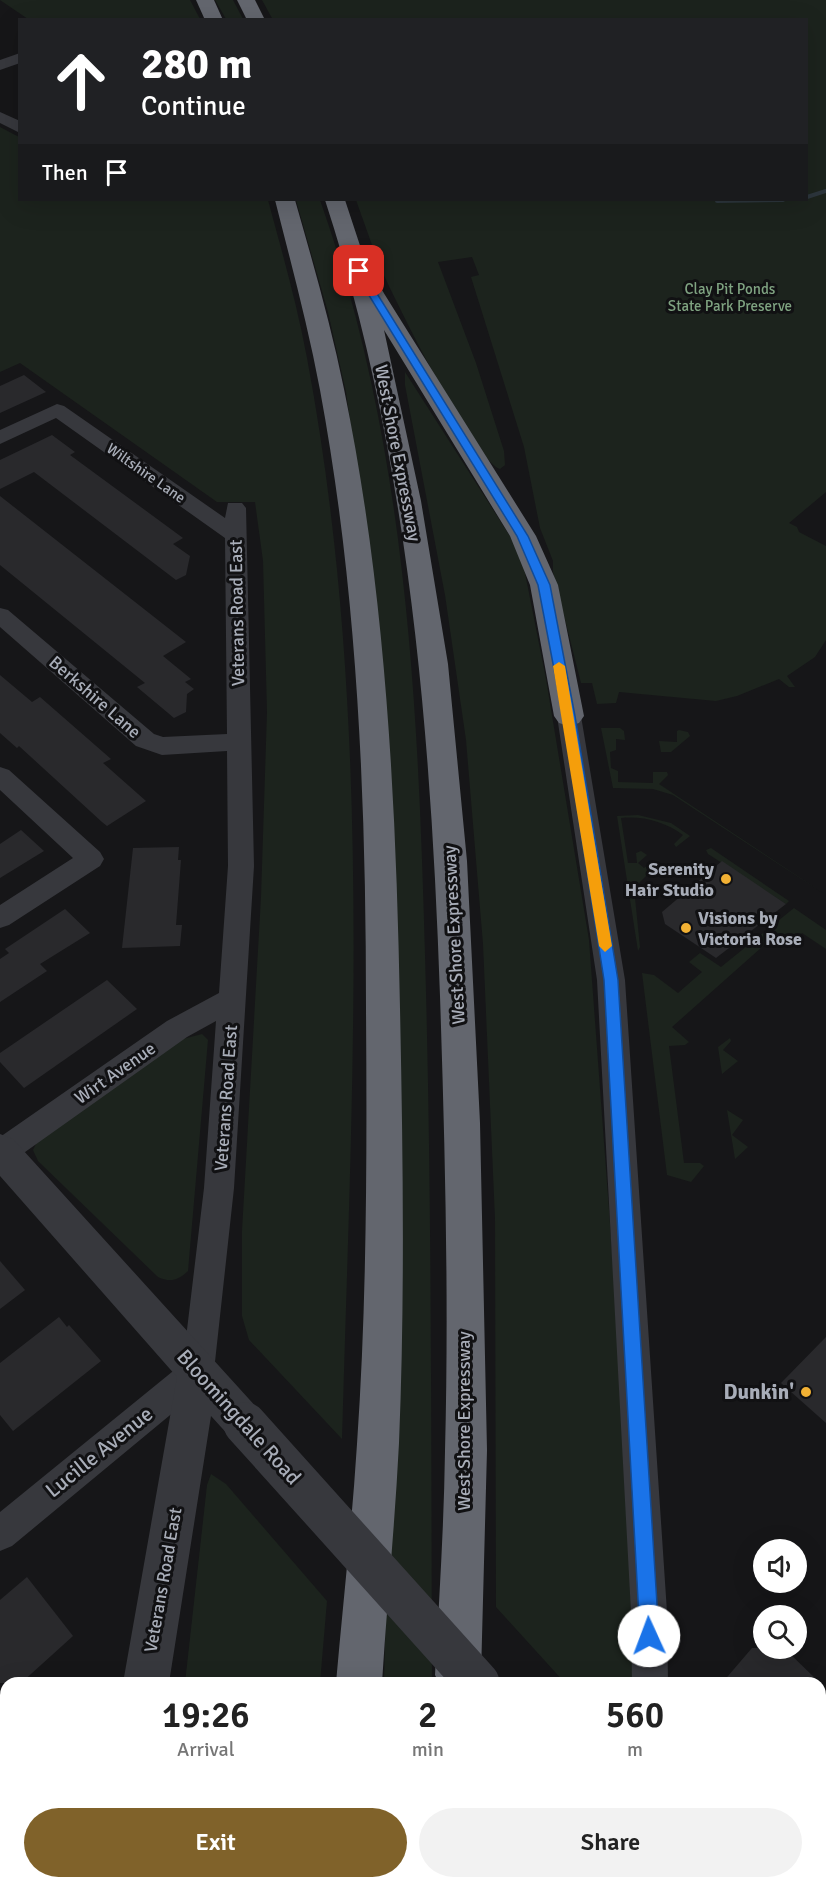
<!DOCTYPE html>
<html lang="en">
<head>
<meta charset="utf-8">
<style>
	:root { --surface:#fff; --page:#f2f2f2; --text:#222; --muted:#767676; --accent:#80622a }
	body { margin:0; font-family:Signika,sans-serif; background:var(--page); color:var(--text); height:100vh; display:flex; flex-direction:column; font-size:22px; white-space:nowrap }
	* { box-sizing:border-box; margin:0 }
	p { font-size:20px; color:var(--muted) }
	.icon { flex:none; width:33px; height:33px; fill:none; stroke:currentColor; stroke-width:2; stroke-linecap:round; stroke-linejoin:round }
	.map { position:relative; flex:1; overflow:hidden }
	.panel { position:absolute; left:0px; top:1677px; width:826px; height:212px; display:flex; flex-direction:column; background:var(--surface); border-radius:18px 18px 0 0; box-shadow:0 6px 24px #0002 }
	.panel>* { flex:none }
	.guide { position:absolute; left:18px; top:18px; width:790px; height:183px; border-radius:0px; box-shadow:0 6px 24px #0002; background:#202124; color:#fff; overflow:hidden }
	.tools { position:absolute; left:753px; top:1539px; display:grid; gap:12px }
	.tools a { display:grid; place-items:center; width:54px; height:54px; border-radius:50%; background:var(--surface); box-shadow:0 6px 24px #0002; font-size:30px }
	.pin { position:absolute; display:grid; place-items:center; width:51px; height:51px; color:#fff; margin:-26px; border-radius:12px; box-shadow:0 3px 9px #0006 }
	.me { position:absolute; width:66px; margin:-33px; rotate:358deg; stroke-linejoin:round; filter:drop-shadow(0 0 4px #0008) }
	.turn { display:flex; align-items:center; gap:21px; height:126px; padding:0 24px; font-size:27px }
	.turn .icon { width:78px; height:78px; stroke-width:2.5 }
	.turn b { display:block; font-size:42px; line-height:51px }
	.then { display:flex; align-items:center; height:57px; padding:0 24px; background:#0003; gap:12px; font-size:22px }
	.eta { display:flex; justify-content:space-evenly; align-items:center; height:102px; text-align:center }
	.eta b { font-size:36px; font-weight:600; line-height:42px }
	.primary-button { display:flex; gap:12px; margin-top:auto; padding:12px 24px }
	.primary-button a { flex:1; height:69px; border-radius:36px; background:var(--accent); color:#fff; font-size:24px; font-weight:600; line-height:69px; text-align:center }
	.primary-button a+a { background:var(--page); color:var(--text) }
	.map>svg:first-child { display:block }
</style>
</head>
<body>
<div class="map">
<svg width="826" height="1888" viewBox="0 0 826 1888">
	<rect width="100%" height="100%" fill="#161618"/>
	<!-- green -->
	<g fill="#1c231d">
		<polygon points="0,0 190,0 200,19 28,19"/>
		<polygon points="215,0 233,0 243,19 226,19"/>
		<path d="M262,0H826V492L789,523L797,527L799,532L826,546V640L815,657L787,676L795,687H789L779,679L737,696L716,701L619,692L616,703L597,704L592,683H581L553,572V561L540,528L524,447L471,277L479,275L472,257L438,262L476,363L504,451L505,465L500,469C473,459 396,302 381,269C372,246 364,222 356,200H807V20H273Z"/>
		<path d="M0,127L19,137L20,200H268C282,252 297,304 307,358C374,715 352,1079 342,1439L249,1340L242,1316V1231L261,897L267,712L263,561L255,502H217L20,363L0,372Z"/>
		<path d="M296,200H320C406,443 418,699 425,955C432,1197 431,1440 432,1683H384L389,1479L372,579L346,392L328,312Z"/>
		<polygon points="405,372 515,544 524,568 546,679 589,940 623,1399 639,1683 565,1683 496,1607 495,1219 483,944 466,740 445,595 405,385"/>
		<polygon points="601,728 620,728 624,731 625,740 616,739 616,750 610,752 611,768 618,771 618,782 653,783 653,772 667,772 668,775 659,784 826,895 673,795 653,789 613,788"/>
		<polygon points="679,730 688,732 690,736 671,752 661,752 659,741 677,742 677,731"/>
		<path d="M638,815L671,823L690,836L676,847L674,844L683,835C665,822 644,816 621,818L628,863H637L636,853L641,851L647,855L638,863L644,868L656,860L660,862L634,888L640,947L638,951L617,816Z"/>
		<polygon points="711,848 789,901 786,904 708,854 706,850"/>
		<polygon points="794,908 826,930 826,949 802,933 785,947 771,939 672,1027 689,1042 685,1045 669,1046 684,1163 700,1163 704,1166 691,1182 667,1175 642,973 654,975 678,993 702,972 689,962 700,953 721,967"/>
		<path d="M202,1034L208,1040L188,1271C178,1280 171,1283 158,1277L38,1161L33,1150L37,1142L179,1040Z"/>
		<polygon points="730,1038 731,1041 723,1050 738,1061 722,1074 718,1047"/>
		<polygon points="727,1110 743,1120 732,1135 748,1147 735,1159"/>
		<polygon points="211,1474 226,1484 327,1601 320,1683 185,1683 207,1485"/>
		<polygon points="6,1758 6,1882 95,1883 94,1888 0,1888 0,1764"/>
		<polygon points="162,1883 162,1882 303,1883 302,1888 161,1888"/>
		<polygon points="491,1883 576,1883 581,1888 491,1888"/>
	</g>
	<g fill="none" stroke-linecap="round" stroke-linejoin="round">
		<!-- stream -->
		<g stroke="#2c353c" stroke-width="4">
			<polyline points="807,197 826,191"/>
			<polyline points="717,201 783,200"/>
		</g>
	</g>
	<!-- building -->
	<g fill="#29292c">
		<polygon points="24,375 46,392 0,413 0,386"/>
		<polygon points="52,435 75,452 70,455 183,538 173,544 190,556 186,575 176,580 34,472 0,489 0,460"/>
		<polygon points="0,496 186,642 163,656 191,679 185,682 194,689 187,694 186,712 174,718 137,687 145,683 0,565"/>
		<polygon points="0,675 32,702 40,697 111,759 103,763 146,801 107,826 102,822 19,746 17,748 0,733"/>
		<polygon points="21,830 44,851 0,878 0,844"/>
		<polygon points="179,847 178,860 181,860 176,925 182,925 180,946 122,948 133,848"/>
		<polygon points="722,861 786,904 716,958 665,924 662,912"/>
		<polygon points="65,909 90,933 40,964 47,971 0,1002 0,959 9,953 5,949"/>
		<polygon points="107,980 137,1009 24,1088 0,1062 0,1053"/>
		<polygon points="0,1261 25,1290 0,1309"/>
		<polygon points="59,1317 67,1327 69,1325 101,1361 13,1431 0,1415 0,1363"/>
		<polygon points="826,1337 826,1423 781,1383"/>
		<polygon points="27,1577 73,1636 21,1683 0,1683 0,1600"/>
		<polygon points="752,1648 784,1648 820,1683 722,1683"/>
	</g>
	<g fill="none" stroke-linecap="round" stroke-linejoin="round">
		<!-- minor -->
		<g fill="#37383d" fill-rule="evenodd">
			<polygon points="20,53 20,63 0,70 0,60"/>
			<polygon points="0,112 20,121 20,133 0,123"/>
			<polygon points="57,404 64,406 225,518 228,503 242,503 246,508 254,866 234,1188 214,1371 210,1382 12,1546 0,1551 0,1512 183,1363 204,1188 216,1021 187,1037 11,1162 0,1166 0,1137 167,1021 219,993 228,866 227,751 162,755 136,746 0,627 0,608 8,610 154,734 163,737 227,734 225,538 56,418 0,444 0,430"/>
			<polygon points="569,708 577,710 581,716 625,980 667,1612 668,1683 632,1683 631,1612 597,980 557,716 561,710"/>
			<polygon points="0,767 9,770 100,852 104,859 100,866 9,925 0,928 0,905 73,858 0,790"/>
			<polygon points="826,1830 826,1874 820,1876 820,1833"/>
			<polygon points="779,1882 820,1881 821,1882 818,1888 777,1888"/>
		</g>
		<!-- tertiary -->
		<g fill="#37383d" fill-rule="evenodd">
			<polygon points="0,1134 13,1139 259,1410 265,1424 259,1438 245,1444 231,1438 211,1416 169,1683 123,1683 177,1377 0,1176"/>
			<polygon points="89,1882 137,1882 136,1888 88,1888"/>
			<polygon points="632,1882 683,1882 685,1888 634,1888"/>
		</g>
		<!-- motorway -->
		<g fill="#63666e" fill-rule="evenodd">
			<polygon points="196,0 214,0 223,20 205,20"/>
			<polygon points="237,0 255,0 265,20 247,20"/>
			<path d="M275,200H295C313,263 331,325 344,389C386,592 396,801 400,1008C403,1153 405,1299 399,1443C395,1523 387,1603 382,1683H336C343,1603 352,1524 357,1444C367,1299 367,1154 366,1009C366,802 358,594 320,390C308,326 291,263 275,200Z"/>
			<path d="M325,200H345L374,288L382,290L385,295L536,536L558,585L584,716L579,723L569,726L559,723L554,716L530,585L510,536L384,330L421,501L448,664L467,861L480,1123L487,1450L481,1675L477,1683H439L435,1675C439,1600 444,1526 445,1451C449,1300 445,1147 440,996C431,731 408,453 325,200Z"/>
			<polygon points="320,1882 368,1882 367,1888 319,1888"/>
			<rect x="426" y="1882" width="48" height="6"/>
		</g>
		<!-- tertiary-bridge -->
		<polyline stroke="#37383d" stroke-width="43" points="245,1424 478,1683"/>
	</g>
	<!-- route -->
	<polygon fill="#1a73e8" stroke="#114b97" stroke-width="1.5" points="359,268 363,271 528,536 550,585 575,716 618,980 659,1636 656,1642 649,1645 643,1642 640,1636 604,980 563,716 538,585 517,536 354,271"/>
	<!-- slow -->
	<polygon fill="#f59e0b" points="559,662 565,666 612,946 605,952 599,946 553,666"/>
	<!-- markers -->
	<g fill="#f2b134" stroke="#111113" stroke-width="2">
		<circle cx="726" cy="879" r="6"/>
		<circle cx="686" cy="928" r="6"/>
		<circle cx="806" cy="1392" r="6"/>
	</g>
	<g text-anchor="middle" stroke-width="6" stroke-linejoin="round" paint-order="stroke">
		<!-- far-park labels -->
		<g font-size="15" fill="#7fa381" stroke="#111113">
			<text x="730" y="294">Clay Pit Ponds<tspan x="730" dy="17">State Park Preserve</tspan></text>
		</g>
		<!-- far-street labels -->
		<g font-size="15" fill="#a8adb8" stroke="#111113">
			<text transform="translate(146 473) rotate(35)" y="5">Wiltshire Lane</text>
		</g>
		<!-- street labels -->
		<g font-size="18" fill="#a8adb8" stroke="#111113">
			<text transform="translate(398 453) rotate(79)" y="6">West Shore Expressway</text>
			<text transform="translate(237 613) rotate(-91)" y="6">Veterans Road East</text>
			<text transform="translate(95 697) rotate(41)" y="6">Berkshire Lane</text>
			<text transform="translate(454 935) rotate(-93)" y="6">West Shore Expressway</text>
			<text transform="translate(115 1073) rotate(-35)" y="6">Wirt Avenue</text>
			<text transform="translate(226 1098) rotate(-86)" y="6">Veterans Road East</text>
			<text transform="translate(464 1421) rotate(-90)" y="6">West Shore Expressway</text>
			<text transform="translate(163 1580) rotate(-80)" y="6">Veterans Road East</text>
		</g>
		<!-- poi labels -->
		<g font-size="18" font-weight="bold" fill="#a8adb8" stroke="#111113" text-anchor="end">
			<text x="714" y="875">Serenity<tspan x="714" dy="21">Hair Studio</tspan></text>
			<text x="698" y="924" text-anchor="start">Visions by<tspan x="698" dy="21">Victoria Rose</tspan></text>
		</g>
		<!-- near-poi labels -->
		<g font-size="21" font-weight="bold" fill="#a8adb8" stroke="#111113" text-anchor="end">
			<text x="794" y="1399">Dunkin'</text>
		</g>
		<!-- near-street labels -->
		<g font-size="21" fill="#a8adb8" stroke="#111113">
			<text transform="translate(239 1417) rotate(48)" y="7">Bloomingdale Road</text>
			<text transform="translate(99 1452) rotate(-39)" y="7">Lucille Avenue</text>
		</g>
	</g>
</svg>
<div class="tools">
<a><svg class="icon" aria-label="sound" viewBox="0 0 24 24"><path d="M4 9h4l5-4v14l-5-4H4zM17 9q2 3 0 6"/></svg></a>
<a><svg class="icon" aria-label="search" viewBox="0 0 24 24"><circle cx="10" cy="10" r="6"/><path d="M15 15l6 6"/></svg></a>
</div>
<div class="pin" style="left:359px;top:271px;background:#d93025"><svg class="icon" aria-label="arrive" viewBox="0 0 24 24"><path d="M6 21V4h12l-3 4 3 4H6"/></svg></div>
<svg class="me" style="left:649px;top:1636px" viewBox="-20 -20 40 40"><circle r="19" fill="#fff"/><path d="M0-13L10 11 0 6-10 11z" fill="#1a73e8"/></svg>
<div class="guide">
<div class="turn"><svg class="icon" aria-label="ahead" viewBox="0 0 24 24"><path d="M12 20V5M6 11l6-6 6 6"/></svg><div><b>280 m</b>Continue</div></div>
<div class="then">Then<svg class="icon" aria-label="arrive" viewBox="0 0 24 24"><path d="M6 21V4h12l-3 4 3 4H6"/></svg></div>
</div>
<section class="panel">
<div class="eta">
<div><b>19:26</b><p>Arrival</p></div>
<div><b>2</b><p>min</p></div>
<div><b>560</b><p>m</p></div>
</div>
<div class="primary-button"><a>Exit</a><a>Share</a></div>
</section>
</div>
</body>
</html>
